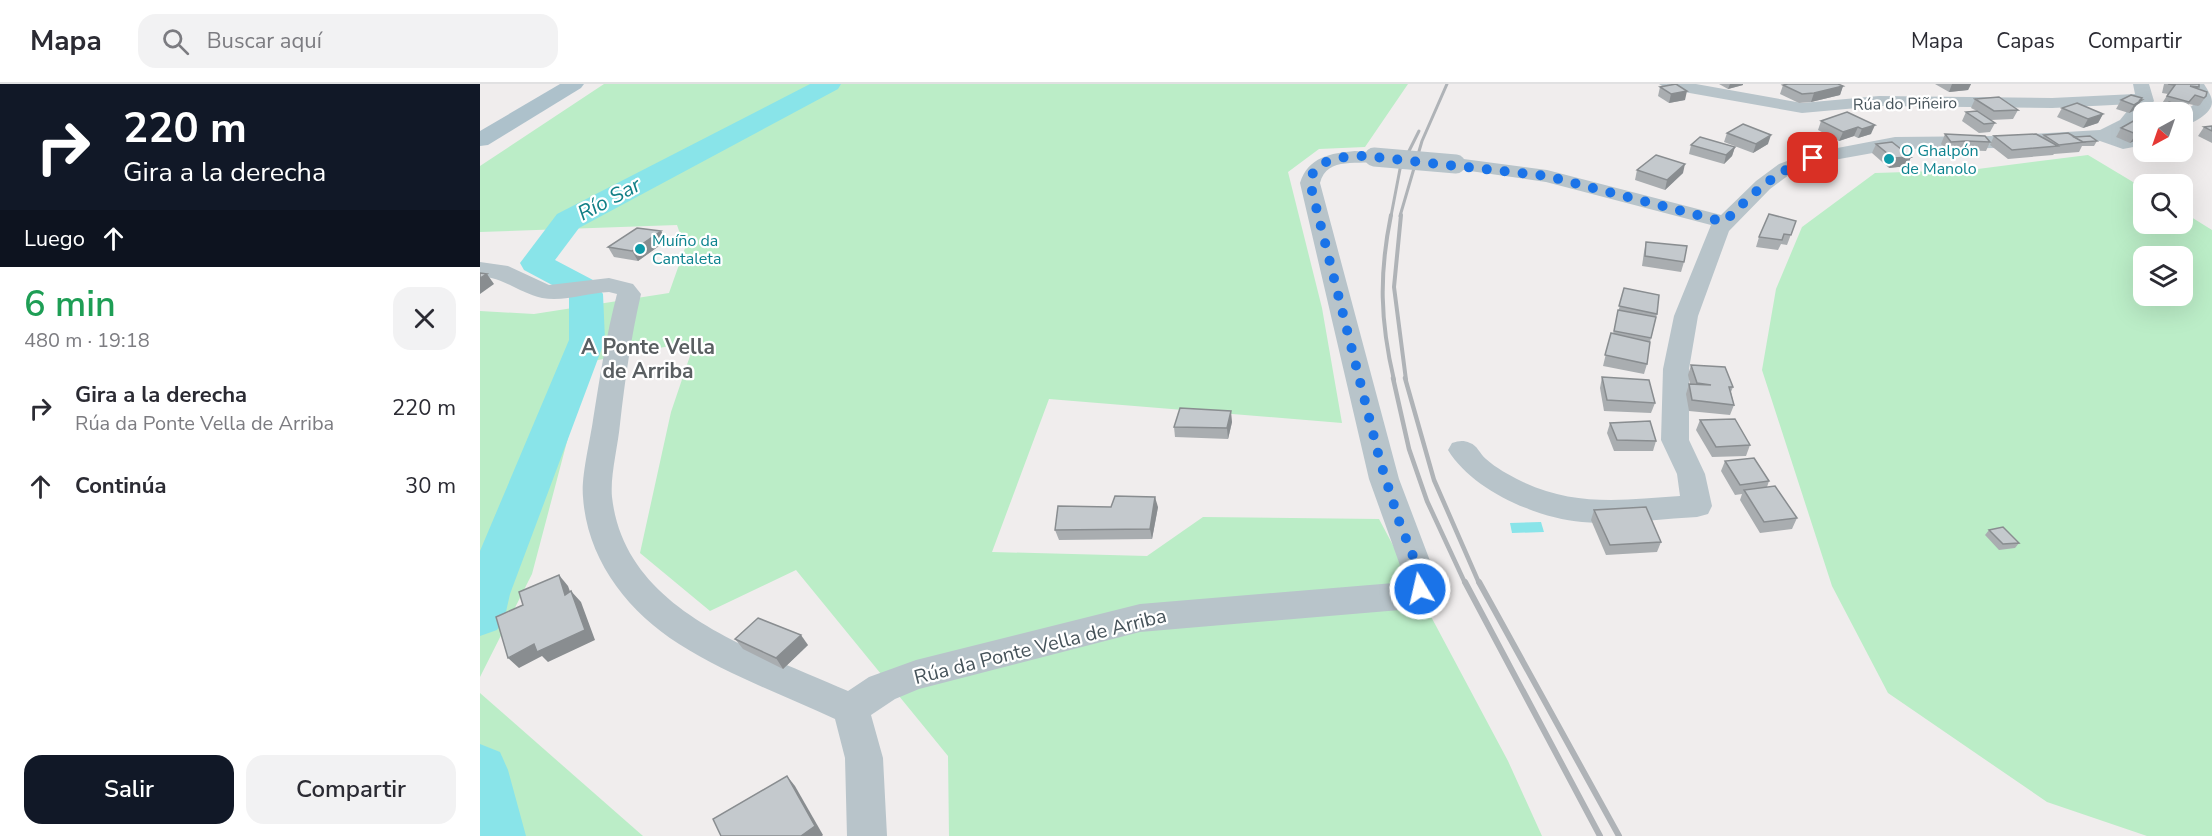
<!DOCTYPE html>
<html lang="es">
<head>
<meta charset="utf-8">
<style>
	:root { --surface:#fff; --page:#f2f2f3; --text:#2b2b33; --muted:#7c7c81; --line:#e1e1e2; --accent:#111827 }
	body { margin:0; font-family:"Nunito Sans",sans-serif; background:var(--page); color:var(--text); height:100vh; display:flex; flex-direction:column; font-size:22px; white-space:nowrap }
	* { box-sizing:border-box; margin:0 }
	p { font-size:20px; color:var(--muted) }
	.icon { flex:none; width:33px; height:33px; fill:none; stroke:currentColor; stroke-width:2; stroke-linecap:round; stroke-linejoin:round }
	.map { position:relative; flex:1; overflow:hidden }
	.sheet { display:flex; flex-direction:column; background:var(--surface); width:480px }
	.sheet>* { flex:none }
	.banner { background:#111827; color:#fff; overflow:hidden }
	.needle { width:39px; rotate:220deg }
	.fabs { position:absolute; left:1653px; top:18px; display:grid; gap:12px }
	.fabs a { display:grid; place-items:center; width:60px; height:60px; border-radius:12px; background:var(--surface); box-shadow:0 6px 24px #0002; font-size:30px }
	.pin { position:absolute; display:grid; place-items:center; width:51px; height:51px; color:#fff; margin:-26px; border-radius:12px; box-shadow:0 3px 9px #0006 }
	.me { position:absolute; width:66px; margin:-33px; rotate:351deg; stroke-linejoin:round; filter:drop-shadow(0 0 4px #0008) }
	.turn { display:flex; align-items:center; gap:21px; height:126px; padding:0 24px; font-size:27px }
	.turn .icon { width:78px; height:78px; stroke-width:2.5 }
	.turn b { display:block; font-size:42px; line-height:51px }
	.then { display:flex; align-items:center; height:57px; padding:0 24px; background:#0003; gap:12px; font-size:22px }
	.round { display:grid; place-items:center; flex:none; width:63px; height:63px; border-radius:18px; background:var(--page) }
	.headline { display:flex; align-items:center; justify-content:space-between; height:102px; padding:0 24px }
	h1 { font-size:36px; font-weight:600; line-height:45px; color:#1e9e55 }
	.cta { display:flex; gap:12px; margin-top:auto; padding:12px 24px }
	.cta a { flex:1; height:69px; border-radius:18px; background:var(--accent); color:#fff; font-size:24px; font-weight:600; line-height:69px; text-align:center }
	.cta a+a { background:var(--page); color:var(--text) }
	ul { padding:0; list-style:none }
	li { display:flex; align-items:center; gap:18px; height:78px; padding:0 24px }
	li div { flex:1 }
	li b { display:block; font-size:22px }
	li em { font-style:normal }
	header { display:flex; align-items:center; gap:36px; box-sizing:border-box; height:84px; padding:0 30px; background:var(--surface); border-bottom:2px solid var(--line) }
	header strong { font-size:28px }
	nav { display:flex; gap:33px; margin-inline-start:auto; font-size:21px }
	.search { width:420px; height:54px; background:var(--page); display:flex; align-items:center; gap:15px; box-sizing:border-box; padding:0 21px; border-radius:18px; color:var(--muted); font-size:22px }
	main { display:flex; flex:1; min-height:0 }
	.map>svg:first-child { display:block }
</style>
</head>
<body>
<header>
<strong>Mapa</strong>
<div class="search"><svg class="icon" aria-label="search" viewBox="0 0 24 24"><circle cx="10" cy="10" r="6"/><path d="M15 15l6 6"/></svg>Buscar aquí</div>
<nav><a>Mapa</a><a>Capas</a><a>Compartir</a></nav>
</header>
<main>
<section class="sheet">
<div class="banner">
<div class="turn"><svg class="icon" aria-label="right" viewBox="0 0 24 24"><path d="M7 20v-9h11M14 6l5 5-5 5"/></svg><div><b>220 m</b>Gira a la derecha</div></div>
<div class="then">Luego<svg class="icon" aria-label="ahead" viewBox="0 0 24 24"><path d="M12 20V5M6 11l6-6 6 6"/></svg></div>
</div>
<div class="headline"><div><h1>6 min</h1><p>480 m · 19:18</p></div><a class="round"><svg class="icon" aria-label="close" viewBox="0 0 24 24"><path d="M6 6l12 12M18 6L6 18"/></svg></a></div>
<ul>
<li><svg class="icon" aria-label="right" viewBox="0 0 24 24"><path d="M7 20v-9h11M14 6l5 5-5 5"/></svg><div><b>Gira a la derecha</b><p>Rúa da Ponte Vella de Arriba</p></div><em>220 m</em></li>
<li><svg class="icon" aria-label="ahead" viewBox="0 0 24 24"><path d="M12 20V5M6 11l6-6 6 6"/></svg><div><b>Continúa</b></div><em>30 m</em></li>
</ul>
<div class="cta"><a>Salir</a><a>Compartir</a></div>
</section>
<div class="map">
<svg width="1732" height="752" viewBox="0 0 1732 752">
	<rect width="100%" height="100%" fill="#f0eded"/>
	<!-- green -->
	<g fill="#bbedc7" fill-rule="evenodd">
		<polygon points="124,0 928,0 885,63 839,65 808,88 842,224 862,339 569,315 512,468 667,472 723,433 899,435 1028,677 1062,752 469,752 468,672 316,486 230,527 160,469 191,328 215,257 108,278 52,490 0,593 0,227 54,230 189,209 205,164 197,141 0,148 0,82"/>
		<path d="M1608,71L1663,104L1664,140H1702L1703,128L1732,146V752H1667L1567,718L1408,609L1352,502L1282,286L1296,205L1322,143L1395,89L1490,86ZM1664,172H1702V212H1664Z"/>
		<polygon points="0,609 163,752 0,752"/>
	</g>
	<!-- water -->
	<polygon fill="#89e4e9" points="1061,438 1064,448 1032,449 1030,439"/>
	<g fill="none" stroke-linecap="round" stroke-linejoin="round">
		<!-- river -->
		<g fill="#89e4e9" fill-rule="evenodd">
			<polygon points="330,0 361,0 358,5 99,144 75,176 113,196 123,210 125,256 30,510 25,532 17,546 0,552 0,467 89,256 89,210 44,186 40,179 77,130"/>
			<polygon points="0,660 20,668 28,686 46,752 0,752"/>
		</g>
		<!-- minor -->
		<g fill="#b8c4ca" fill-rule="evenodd">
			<path d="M1179,0H1216L1322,19L1399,12L1572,14L1655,10L1653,0H1669L1674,17L1652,44L1637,51L1647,54L1664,50V61L1643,65L1620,57L1518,64L1415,65L1337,79L1313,88L1290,105L1249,147L1218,232L1209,285V356L1225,390L1232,422L1228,430L1217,433C1179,435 1140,441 1102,438C1056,434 992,406 968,366L972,359C979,357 983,356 990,359C997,361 1000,370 1006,375C1016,384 1029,391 1041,397C1095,423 1143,416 1200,412L1197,390L1181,356L1183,285L1194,232L1231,141L1066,98L969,84L966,80L969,76L976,74L1067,86L1241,131L1276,97L1299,80L1326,70L1415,53L1518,52L1620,46L1640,36L1653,20L1572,24L1399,22L1322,29L1187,5Z"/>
			<path d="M1708,0H1724C1727,5 1732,12 1732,18C1732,30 1712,40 1702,42V29L1716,19Z"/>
			<path d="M875,67L901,69L904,73L901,77C880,82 847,71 840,99L919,395L958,498C953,518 939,523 920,526L660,548L439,605L415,615L391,631L403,674L407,752H367L365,674L355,635C303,611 248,591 199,560C147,527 107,475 103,413C101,393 110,357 113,336C120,293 126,252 137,210L129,208C107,209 84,218 62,214C39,209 25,194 0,192V178L28,182L69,201L129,194L153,200L161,210C151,253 145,296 140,340C138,362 130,392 132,413C145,529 277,566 368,607L389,593L436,576L660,520L926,498L889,395L820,99C828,73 851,69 875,67Z"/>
		</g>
		<!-- major -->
		<polygon fill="#adc1cb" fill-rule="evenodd" points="80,0 104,0 101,4 8,61 0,62 0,47"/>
		<!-- rail-far3 -->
		<g stroke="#afb3b7" stroke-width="3">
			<polyline points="911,132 920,85 939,47"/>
			<polyline points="920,132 942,57 967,0"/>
		</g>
		<!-- rail-far2 -->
		<g stroke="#afb3b7" stroke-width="4">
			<path d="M911,131C899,190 900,237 914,296"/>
			<polyline points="921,131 914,203 926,296"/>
		</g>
		<!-- rail-far1 -->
		<g stroke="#afb3b7" stroke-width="4.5">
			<polyline points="913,294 929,365 947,417 985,499"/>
			<polyline points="925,294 954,396 999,499"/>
		</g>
		<!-- rail -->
		<g stroke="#afb3b7" stroke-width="6">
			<polyline points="985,498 1120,752"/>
			<polyline points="999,498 1139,752"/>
		</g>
		<!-- minor-bridge -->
		<polyline stroke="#b8c4ca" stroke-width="19" points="894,73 976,80"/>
	</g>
	<!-- wall -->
	<g fill="#a9adb0">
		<polygon points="1239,0 1263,0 1263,1 1248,5"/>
		<polygon points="1455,0 1491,0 1488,6 1469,8"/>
		<polygon points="1684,0 1719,0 1717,5 1726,12 1720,21 1718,22 1709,20 1703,27 1701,26 1699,28 1680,28 1685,22 1681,21 1688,10 1682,9"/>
		<polygon points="1303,1 1363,2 1360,11 1331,18 1319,19 1300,10"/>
		<polygon points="1180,3 1205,16 1189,19 1178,12"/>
		<polygon points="1662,14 1657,25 1649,29 1636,25 1641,16"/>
		<polygon points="1495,15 1538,26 1533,35 1511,36 1515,39 1510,48 1499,49 1482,37 1486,28 1497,27 1491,24"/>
		<polygon points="1582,24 1623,30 1618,39 1603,44 1577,33"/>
		<polygon points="1367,28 1391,50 1378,54 1374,52 1359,57 1338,46 1341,37"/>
		<polygon points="1664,31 1661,53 1650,59 1636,53 1641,44"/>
		<polygon points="1732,42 1732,59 1718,52 1724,43"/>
		<polygon points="1247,49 1288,60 1273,69 1244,58"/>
		<polygon points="1465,50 1510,58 1506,67 1481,66 1467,67 1461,60"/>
		<polygon points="1564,51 1594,53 1617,57 1614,62 1602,62 1599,68 1574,70 1573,71 1528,75 1510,61 1514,52 1563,53"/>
		<polygon points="1396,60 1431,73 1427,82 1409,84 1392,69"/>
		<polygon points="1211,61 1255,63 1252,72 1244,80 1209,70"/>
		<polygon points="1157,86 1203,89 1185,106 1155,96"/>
		<polygon points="1316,137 1307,161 1301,160 1298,166 1276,163 1279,153"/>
		<polygon points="181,147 186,157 158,177 134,173 128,163"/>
		<polygon points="1166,158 1204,178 1201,188 1162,182 1164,168"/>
		<polygon points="1144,204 1177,230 1170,258 1167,280 1164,290 1123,282 1131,249 1133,250"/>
		<polygon points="1211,281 1253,303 1251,308 1254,321 1250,331 1209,327 1206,310 1209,300 1210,300 1208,291"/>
		<polygon points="1122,293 1175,319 1171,329 1124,327 1120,304"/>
		<polygon points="1220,336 1270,361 1266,372 1232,373 1216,346"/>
		<polygon points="752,338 748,355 695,353 694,343"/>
		<polygon points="1130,339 1176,357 1173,367 1134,367 1127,349"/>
		<polygon points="1245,377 1289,397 1287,403 1317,434 1312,445 1280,449 1260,416 1262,410 1255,411 1241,387"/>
		<polygon points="631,423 678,423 672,455 579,456 575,446"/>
		<polygon points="1114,426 1181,458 1177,468 1126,471 1111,436"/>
		<polygon points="1509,446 1539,459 1535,464 1519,466 1505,451"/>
		<polygon points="255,555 328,561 303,585 263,565"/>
	</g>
	<!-- shaded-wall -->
	<g fill="#898d90">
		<polygon points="1250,0 1263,0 1263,1 1248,5"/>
		<polygon points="1472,0 1491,0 1488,6 1469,8"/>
		<polygon points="1363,2 1360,11 1331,18 1334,9"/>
		<polygon points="1207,7 1205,16 1189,19 1191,10"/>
		<polygon points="1662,14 1657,25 1649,29 1654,21"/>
		<polygon points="1623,30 1618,39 1603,44 1608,35"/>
		<polygon points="1395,41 1391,50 1378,54 1382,45"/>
		<polygon points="1378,43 1374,52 1359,57 1363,48"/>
		<polygon points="1664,45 1664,52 1650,59 1656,50"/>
		<polygon points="1291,51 1288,60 1273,69 1276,60"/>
		<polygon points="1255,63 1252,72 1244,80 1246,71"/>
		<polygon points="1431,73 1427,82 1409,84 1413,74"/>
		<polygon points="1205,80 1203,89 1185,106 1187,96"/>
		<polygon points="181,147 186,157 158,177 152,167"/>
		<polygon points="7,190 14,200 0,210 0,194"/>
		<polygon points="751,327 752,338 748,355 747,344"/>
		<polygon points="675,413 678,423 672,455 670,445"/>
		<polygon points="79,491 88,502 95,521 85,511"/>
		<polygon points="91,507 101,518 115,556 68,578 62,572 39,584 28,574 54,560"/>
		<polygon points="321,551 328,561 303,585 296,574"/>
		<polygon points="307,692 315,702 343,751 342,752 321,752"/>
	</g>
	<!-- building -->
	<g fill="#c4c9cd" stroke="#898d90" stroke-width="1.5">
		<polygon points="1196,0 1207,7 1191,10 1180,3"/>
		<polygon points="1308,0 1358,0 1363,2 1334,9 1322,10 1303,1"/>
		<polygon points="1688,0 1719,0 1719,3 1710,2 1727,8 1726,12 1724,14 1715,11 1709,18 1687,12 1695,1"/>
		<polygon points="1651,11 1662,14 1660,16 1662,16 1654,21 1641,16"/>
		<polygon points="1519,13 1538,26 1514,27 1495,15"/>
		<polygon points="1689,18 1703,22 1697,28 1682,25"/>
		<polygon points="1597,19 1623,30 1608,35 1582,24"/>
		<polygon points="1497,27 1515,39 1504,40 1486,28"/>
		<polygon points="1367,28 1395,41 1382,45 1378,43 1363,48 1341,37"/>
		<polygon points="1664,31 1664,45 1656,50 1641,44"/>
		<polygon points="1263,40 1291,51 1276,60 1247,49"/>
		<polygon points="1732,42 1732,47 1724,43"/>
		<polygon points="1588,49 1604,58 1579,61 1564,51"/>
		<polygon points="1465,50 1505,52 1510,58 1486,57 1471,58"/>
		<polygon points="1556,50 1578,62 1532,66 1514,52"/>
		<polygon points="1610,52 1617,57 1603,58 1594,53"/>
		<polygon points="1220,53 1255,63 1246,71 1211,61"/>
		<polygon points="1412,58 1431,73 1413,74 1396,60"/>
		<polygon points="1176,71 1205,80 1187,96 1157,86"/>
		<polygon points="1289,130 1316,137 1311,151 1304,150 1302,156 1279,153"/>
		<polygon points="157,144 181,147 152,167 128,163"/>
		<polygon points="1166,158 1207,162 1204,178 1165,172"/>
		<polygon points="0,189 7,190 0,194"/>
		<polygon points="1144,204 1179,211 1177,230 1139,222"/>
		<polygon points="1138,226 1176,233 1171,254 1134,247"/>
		<polygon points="1131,249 1170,258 1167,280 1125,271"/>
		<polygon points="1211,281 1245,283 1253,303 1249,303 1254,321 1212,316 1209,300 1231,301 1217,299"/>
		<polygon points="1122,293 1169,296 1175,319 1127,316"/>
		<polygon points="700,324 751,327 747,344 694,343"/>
		<polygon points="1255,335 1270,361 1236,363 1220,336"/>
		<polygon points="1170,337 1176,357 1137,356 1130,339"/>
		<polygon points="1274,374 1289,397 1260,401 1245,377"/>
		<polygon points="1295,402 1317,434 1284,438 1264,406"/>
		<polygon points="635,412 675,413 670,445 575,446 578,422 631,423"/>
		<polygon points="1166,423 1181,458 1130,461 1114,426"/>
		<polygon points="1523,443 1539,459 1523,460 1509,446"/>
		<polygon points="79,491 85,511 91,507 105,546 57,568 54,560 28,574 16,533 43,521 39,508"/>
		<polygon points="278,534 321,551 296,574 255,555"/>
		<polygon points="307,692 335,742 321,752 241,752 233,735"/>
	</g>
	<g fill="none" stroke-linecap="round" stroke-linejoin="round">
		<!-- route -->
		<path stroke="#1a73e8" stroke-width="10" stroke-dasharray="0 18" d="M940,505L942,498L939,487L919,437L900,377L830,99C832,74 866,72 886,72L1067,92L1244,138C1274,109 1293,88 1333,74"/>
	</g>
	<!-- markers -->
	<g fill="#0f9aa8" stroke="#fff" stroke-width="2">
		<circle cx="1409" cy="75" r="6"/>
		<circle cx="160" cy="165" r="6"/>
	</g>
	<g text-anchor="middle" stroke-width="4.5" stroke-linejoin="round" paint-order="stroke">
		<!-- far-street labels -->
		<g font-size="16" fill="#46535a" stroke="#fff">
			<text transform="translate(1425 19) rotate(-1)" y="6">Rúa do Piñeiro</text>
		</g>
		<!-- far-culture labels -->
		<g font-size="16" fill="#0d838f" stroke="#fff" text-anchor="start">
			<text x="1421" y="72">O Ghalpón<tspan x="1421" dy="18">de Manolo</tspan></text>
			<text x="172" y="162">Muíño da<tspan x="172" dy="18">Cantaleta</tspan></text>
		</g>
		<!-- street labels -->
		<g font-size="20" fill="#46535a" stroke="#fff">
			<text transform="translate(560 562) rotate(-14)" y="7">Rúa da Ponte Vella de Arriba</text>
		</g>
		<!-- water labels -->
		<g font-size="21" font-style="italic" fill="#107f86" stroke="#fff">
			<text transform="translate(129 115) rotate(-28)" y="7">Río Sar</text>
		</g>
		<!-- neighbourhood labels -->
		<g font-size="21" font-weight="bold" fill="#5a5f62" stroke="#fff">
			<text x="168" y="270">A Ponte Vella<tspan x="168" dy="24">de Arriba</tspan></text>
		</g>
	</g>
</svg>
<div class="fabs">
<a><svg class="needle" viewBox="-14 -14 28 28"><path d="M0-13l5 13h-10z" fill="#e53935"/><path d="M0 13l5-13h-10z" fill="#7c7c81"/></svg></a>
<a><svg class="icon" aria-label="search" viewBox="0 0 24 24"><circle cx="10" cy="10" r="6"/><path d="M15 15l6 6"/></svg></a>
<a><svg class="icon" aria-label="layers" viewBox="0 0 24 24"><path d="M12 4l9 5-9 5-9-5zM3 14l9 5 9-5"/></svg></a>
</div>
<div class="pin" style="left:1333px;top:74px;background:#d93025"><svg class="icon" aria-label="arrive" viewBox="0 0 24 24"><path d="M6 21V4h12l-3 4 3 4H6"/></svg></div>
<svg class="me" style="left:940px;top:505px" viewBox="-20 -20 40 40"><circle r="17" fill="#1a73e8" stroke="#fff" stroke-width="3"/><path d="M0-11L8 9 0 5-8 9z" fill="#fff"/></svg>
</div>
</main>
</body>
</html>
